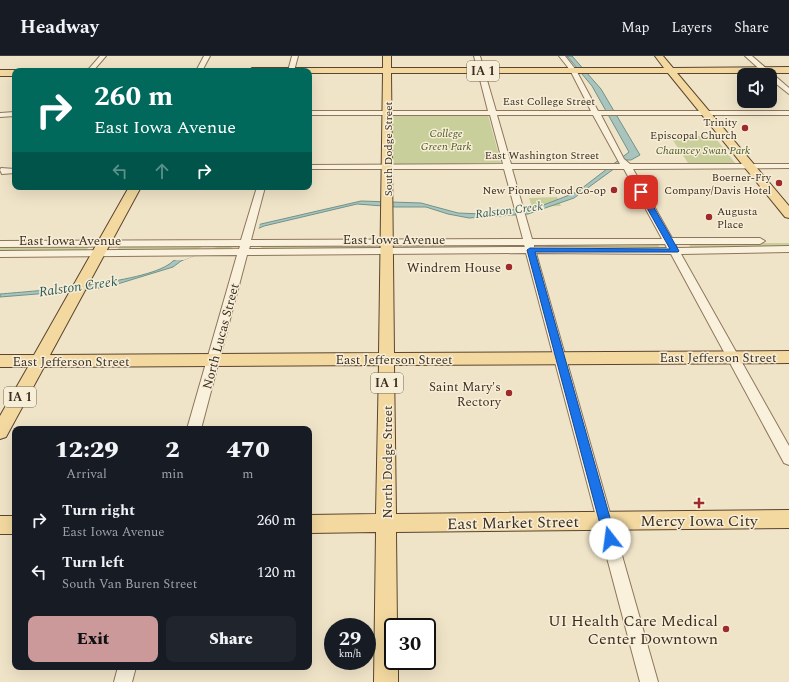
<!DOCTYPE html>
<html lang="en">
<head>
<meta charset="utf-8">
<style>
	:root { --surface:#171b24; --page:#20242c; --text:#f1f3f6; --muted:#9ea1a6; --line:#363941; --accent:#cc999b }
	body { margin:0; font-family:Spectral,serif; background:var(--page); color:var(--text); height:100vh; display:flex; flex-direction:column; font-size:15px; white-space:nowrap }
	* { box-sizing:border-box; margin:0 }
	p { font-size:13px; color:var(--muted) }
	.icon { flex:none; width:22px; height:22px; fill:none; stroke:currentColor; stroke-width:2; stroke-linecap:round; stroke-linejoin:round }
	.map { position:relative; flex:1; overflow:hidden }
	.panel { position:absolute; left:12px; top:370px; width:300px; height:244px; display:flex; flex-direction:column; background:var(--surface); border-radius:8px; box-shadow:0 4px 16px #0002 }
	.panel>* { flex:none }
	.banner { position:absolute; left:12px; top:12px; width:300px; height:122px; border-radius:8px; box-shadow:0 4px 16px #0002; background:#00695c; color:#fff; overflow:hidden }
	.controls { position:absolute; left:737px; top:12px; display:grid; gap:8px }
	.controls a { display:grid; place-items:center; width:40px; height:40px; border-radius:8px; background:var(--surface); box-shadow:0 4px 16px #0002; font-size:20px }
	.speed { position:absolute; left:324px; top:562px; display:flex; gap:8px; font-size:20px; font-weight:700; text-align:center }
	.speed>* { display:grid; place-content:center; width:52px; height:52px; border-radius:50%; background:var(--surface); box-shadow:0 4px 16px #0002; line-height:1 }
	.speed small { font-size:10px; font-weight:400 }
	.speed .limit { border:2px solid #111; border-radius:6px; background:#fff; color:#111 }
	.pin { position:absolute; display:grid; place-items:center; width:34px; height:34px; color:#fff; margin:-17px; border-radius:8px; box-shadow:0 2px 6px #0006 }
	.me { position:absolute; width:44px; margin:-22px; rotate:345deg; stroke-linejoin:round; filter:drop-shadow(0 0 3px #0008) }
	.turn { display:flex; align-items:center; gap:14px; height:84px; padding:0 16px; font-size:18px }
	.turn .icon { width:52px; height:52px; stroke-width:2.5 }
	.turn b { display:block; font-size:28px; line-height:34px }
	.lanes { display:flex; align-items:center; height:38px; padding:0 16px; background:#0003; justify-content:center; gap:20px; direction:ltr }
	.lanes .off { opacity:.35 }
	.eta { display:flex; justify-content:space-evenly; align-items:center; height:68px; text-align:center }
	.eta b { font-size:24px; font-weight:800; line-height:28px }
	.action { display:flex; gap:8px; margin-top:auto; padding:8px 16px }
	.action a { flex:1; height:46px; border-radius:8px; background:var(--accent); color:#111; font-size:16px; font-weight:800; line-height:46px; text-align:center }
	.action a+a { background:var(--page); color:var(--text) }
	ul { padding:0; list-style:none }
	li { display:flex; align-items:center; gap:12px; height:52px; padding:0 16px }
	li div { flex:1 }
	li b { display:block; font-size:15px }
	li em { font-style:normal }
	header { display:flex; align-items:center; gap:24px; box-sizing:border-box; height:56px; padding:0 20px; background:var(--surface); border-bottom:1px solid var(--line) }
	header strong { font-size:19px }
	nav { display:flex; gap:22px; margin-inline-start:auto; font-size:14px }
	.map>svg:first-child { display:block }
</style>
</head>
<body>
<header>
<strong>Headway</strong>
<nav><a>Map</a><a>Layers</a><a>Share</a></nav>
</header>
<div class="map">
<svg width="789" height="626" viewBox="0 0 789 626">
	<rect width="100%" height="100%" fill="#f0e4c8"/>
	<!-- green -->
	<g fill="#c9cf9b">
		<polygon points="488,59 501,107 392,108 391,60"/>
		<polygon points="670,80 714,80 735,107 688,107"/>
		<polygon points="557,141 561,150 532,151 529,142"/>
		<polygon points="657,187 660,192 546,192 546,189"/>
		<polygon points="689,187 789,187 789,192 690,192"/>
		<polygon points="404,188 516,189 517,193 403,193"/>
		<polygon points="262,189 375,189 374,193 261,193"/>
		<polygon points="0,190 89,190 87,194 0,195"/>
		<polygon points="119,190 232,190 231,194 118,195 117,194"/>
	</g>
	<!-- water -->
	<path fill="#a9c4bc" stroke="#6f938a" d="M567,0H572L601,33L640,99L631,104H626L574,142L528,158L469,162L448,158L426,151H396L357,148L264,170L181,205L173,211L111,230L86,234L0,241V238C34,235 152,227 173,205L261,168L361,145L421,147L458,157L482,158L541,150L577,136L629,96L592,30Z"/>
	<!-- pier -->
	<polygon fill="#f0e4c8" points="260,167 258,175 184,204 171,204"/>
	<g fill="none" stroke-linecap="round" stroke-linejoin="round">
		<!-- minor casing -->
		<g stroke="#8d765c" stroke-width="2">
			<g id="minor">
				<polygon points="100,0 106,0 93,15 87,15"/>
				<polygon points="204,0 210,0 202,15 196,15"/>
				<polygon points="292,0 298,0 294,15 288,15"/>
				<path d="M474,0H480L496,55H591L570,14L559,0H565L576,14L598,55H789V59H601L624,103L630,108H789V112L633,113L672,182H760L765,185L760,188H675L677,192L789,190V196L681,198L789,390V409L784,407L671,198L536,197L658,626H640L526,197L247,199L201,373H187L237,199L0,201V195L239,193L240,190L0,191V185L241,184L257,131H265L251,184L523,183L504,113H309V109L503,108L490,59H309V55H488ZM497,59H593L620,108H511ZM512,113H624L662,183H532ZM665,188L667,192L534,191V189ZM524,189L525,191L249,193L250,190Z"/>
				<polygon points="745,0 752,0 789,32 789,38 770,23 770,19 766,19"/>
				<polygon points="15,56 15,60 0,61 0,57"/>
				<polygon points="1,112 15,113 15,117 2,118 0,114"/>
				<polygon points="118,611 136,611 132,626 114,626"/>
			</g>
		</g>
		<!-- major casing -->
		<g stroke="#5b4430" stroke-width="2">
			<g id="major">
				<polygon points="383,0 391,0 391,12 664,12 655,0 663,0 673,12 789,11 789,17 677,17 789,150 789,162 785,161 668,17 391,17 394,297 789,295 789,307 394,309 396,458 789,454 789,472 396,476 397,571 393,571 393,605 398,605 398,626 374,626 376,476 309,477 309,459 376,458 379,309 44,311 6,381 0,383 0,360 28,311 0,311 0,299 34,299 129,131 141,131 50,299 379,297 383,17 309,17 309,15 248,15 252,12 383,12"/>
				<polygon points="0,14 15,14 17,15 15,15 15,20 0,20"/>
				<rect x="0" y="460" width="15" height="18"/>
			</g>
		</g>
		<!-- minor -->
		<use href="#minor" fill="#faf1dc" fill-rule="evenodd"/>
		<!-- major -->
		<use href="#major" fill="#f3d9a0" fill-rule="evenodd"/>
	</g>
	<!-- route -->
	<polygon fill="#1a73e8" stroke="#114b97" points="639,134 645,136 679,195 678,196 535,196 616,483 614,487 610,489 606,487 604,483 527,194 530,192 670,193 638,136"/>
	<!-- markers -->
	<g fill="#9e2a2b" stroke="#f7eed8" stroke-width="1.5">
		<circle cx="745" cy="72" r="4"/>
		<circle cx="779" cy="127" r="4"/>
		<circle cx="614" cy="134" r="4"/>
		<circle cx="709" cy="161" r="4"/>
		<circle cx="509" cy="211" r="4"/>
		<circle cx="509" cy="337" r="4"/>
		<path d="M697 441h4v4h4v4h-4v4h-4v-4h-4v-4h4z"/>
		<circle cx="726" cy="573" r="4"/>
	</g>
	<g text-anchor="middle" stroke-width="3" stroke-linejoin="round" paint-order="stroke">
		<!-- far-street labels -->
		<g font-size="11" fill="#3d2e20" stroke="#f7eed8">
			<text x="549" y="49">East College Street</text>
			<text transform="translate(388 93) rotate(-90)" y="4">South Dodge Street</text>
			<text x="542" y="103">East Washington Street</text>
		</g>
		<!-- far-poi labels -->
		<g font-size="11" fill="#3d2e20" stroke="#f7eed8" text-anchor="end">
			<text x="737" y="70">Trinity<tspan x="737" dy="13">Episcopal Church</tspan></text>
			<text x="771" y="125">Boerner-Fry<tspan x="771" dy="13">Company/Davis Hotel</tspan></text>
			<text x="606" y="138">New Pioneer Food Co-op</text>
			<text x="717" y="159" text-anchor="start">Augusta<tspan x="717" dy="13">Place</tspan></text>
		</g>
		<!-- far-park labels -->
		<g font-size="11" font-style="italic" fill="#4d5a26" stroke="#f7eed8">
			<text x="446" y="81">College<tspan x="446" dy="13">Green Park</tspan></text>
			<text x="703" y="98">Chauncey Swan Park</text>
		</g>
		<!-- shield labels -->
		<g fill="#f7eed8" stroke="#756857" stroke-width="1">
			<rect x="467" y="5" width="32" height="20" rx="3"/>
			<rect x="371" y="317" width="32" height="20" rx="3"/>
			<rect x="4" y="331" width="32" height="20" rx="3"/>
		</g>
		<g font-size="12" font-weight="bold" fill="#3d2e20">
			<text x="483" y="19">IA 1</text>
			<text x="387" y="331">IA 1</text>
			<text x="20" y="345">IA 1</text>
		</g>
		<!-- far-water labels -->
		<g font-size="12" font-style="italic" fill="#2f5d5a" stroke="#f7eed8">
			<text transform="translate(509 154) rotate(-7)" y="4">Ralston Creek</text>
		</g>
		<!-- street labels -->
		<g font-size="13" fill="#3d2e20" stroke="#f7eed8">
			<text x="394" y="188">East Iowa Avenue</text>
			<text x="70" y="189">East Iowa Avenue</text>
			<text transform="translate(220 280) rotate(-75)" y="5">North Lucas Street</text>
			<text x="718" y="306">East Jefferson Street</text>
			<text x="394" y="308">East Jefferson Street</text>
			<text x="71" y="310">East Jefferson Street</text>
			<text transform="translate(387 406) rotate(-90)" y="5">North Dodge Street</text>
		</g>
		<!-- poi labels -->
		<g font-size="13" fill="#3d2e20" stroke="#f7eed8" text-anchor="end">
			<text x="501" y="216">Windrem House</text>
			<text x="501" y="335">Saint Mary's<tspan x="501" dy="15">Rectory</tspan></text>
		</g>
		<!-- water labels -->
		<g font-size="14" font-style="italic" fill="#2f5d5a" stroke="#f7eed8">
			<text transform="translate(78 230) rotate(-8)" y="5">Ralston Creek</text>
		</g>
		<!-- near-poi labels -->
		<g font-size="16" fill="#3d2e20" stroke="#f7eed8">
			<text x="699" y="470">Mercy Iowa City</text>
			<text x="718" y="570" text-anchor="end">UI Health Care Medical<tspan x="718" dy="18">Center Downtown</tspan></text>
		</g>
		<!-- near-street labels -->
		<g font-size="16" fill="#3d2e20" stroke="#f7eed8">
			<text transform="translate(513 466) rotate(-1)" y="6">East Market Street</text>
		</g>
	</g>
</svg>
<div class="controls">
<a><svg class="icon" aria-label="sound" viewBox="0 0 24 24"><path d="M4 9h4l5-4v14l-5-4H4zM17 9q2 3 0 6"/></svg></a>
</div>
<div class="speed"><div>29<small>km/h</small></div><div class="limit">30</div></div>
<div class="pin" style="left:641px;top:136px;background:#d93025"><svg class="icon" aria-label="arrive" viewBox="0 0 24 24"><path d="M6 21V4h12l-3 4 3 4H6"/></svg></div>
<svg class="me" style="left:610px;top:483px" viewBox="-20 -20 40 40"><circle r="19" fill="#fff"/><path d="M0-13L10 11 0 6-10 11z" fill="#1a73e8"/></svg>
<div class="banner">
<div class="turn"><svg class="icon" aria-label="right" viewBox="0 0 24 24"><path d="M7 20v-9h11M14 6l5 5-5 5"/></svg><div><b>260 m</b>East Iowa Avenue</div></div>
<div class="lanes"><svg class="icon off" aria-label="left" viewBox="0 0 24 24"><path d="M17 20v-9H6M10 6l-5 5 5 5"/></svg><svg class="icon off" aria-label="ahead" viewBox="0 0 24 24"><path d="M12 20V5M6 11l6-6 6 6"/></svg><svg class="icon" aria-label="right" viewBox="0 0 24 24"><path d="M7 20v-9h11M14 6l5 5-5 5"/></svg></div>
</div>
<section class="panel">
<div class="eta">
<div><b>12:29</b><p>Arrival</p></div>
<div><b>2</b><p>min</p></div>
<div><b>470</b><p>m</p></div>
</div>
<ul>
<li><svg class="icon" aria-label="right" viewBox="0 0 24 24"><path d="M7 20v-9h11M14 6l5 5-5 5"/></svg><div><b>Turn right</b><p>East Iowa Avenue</p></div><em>260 m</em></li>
<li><svg class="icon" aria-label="left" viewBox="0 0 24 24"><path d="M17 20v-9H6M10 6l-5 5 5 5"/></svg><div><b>Turn left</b><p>South Van Buren Street</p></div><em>120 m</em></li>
</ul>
<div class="action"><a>Exit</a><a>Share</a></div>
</section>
</div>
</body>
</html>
